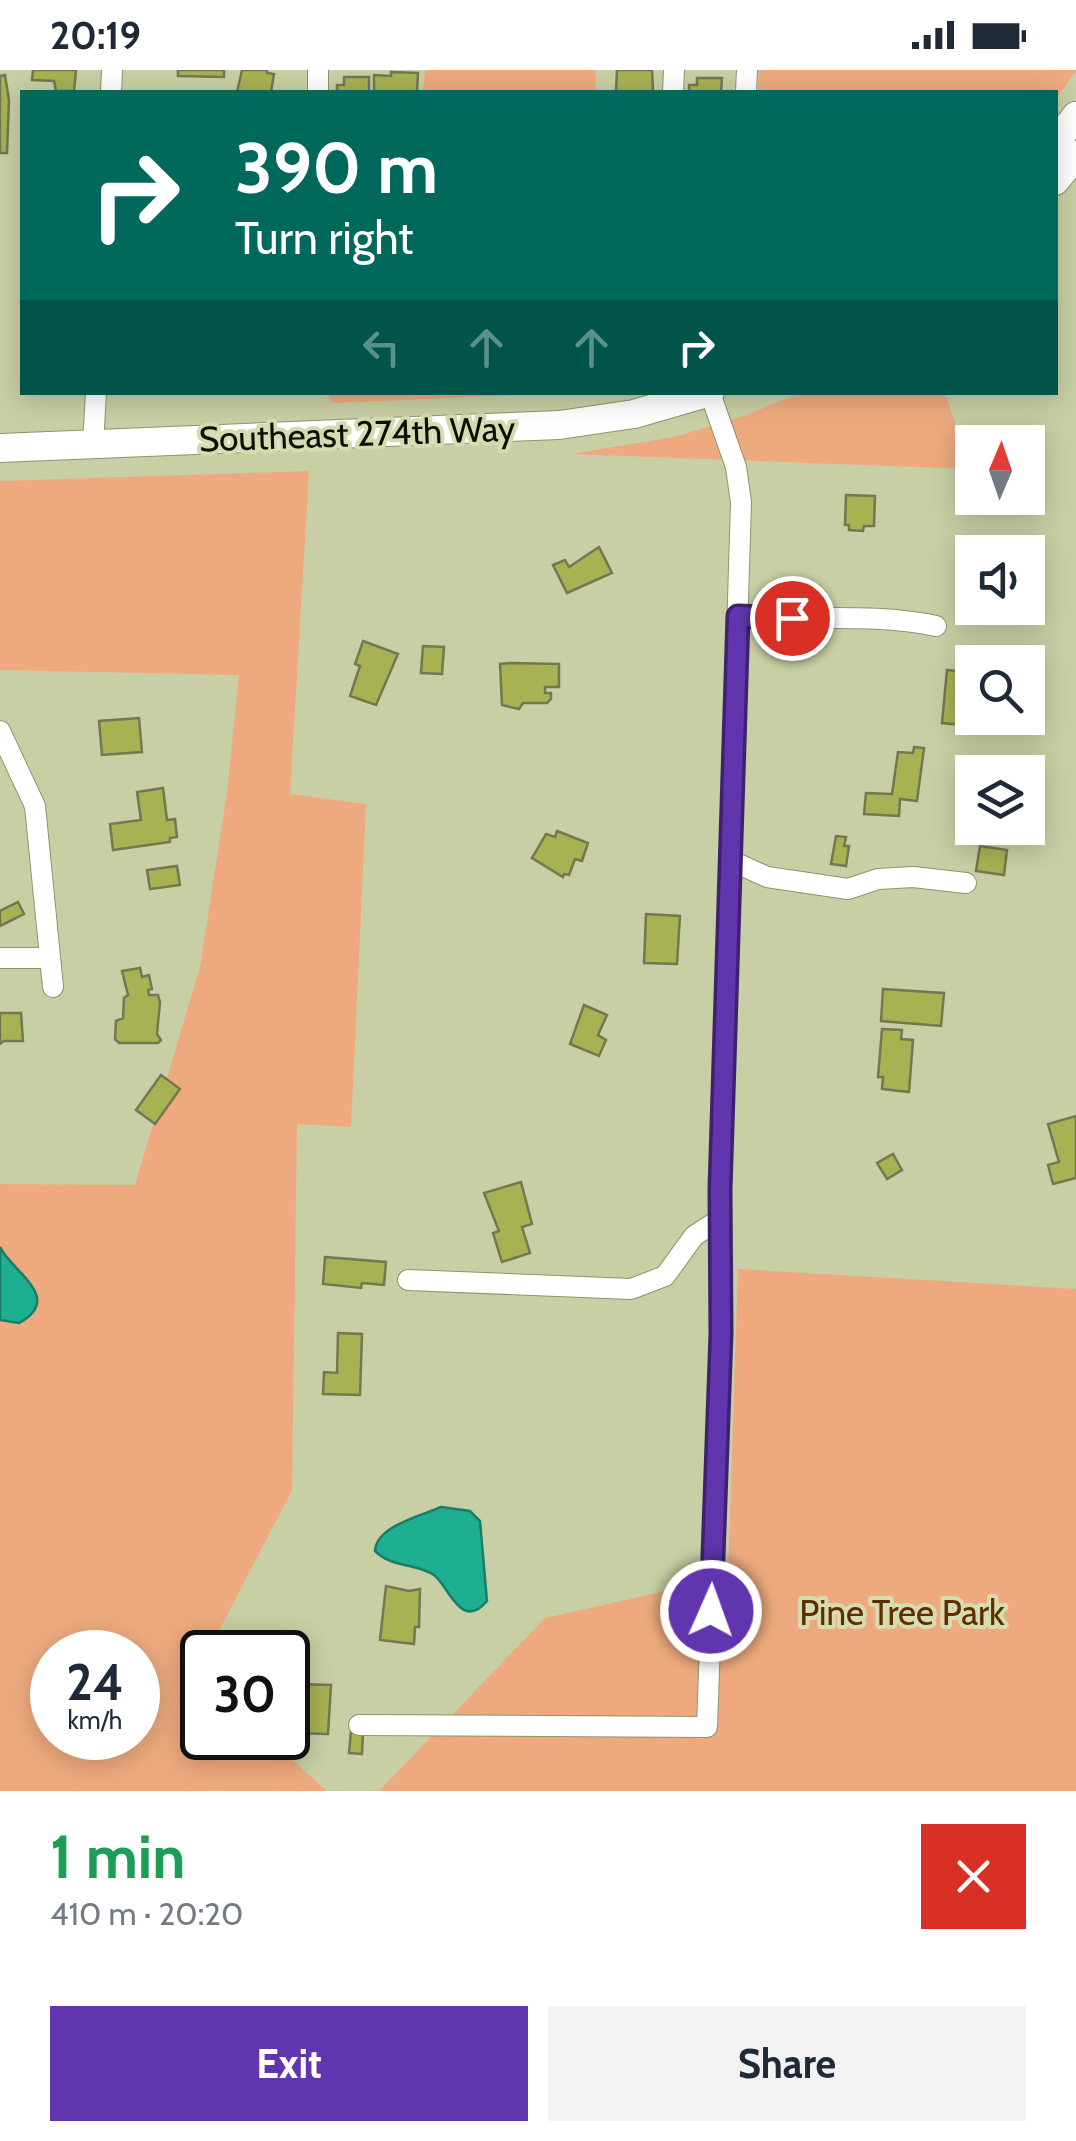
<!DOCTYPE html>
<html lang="en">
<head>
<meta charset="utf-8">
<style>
	:root { --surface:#fff; --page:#f2f2f3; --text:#1f2937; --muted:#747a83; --accent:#6035ad }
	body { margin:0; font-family:Cabin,sans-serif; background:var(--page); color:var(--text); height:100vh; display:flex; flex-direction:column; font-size:38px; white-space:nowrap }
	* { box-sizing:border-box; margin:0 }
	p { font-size:32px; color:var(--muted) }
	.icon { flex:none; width:55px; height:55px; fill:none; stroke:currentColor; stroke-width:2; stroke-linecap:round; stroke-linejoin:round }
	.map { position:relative; height:1721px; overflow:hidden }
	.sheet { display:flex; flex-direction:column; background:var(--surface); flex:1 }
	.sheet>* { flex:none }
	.hud { position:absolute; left:20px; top:20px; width:1038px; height:305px; border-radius:0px; box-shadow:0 5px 25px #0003; background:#00695c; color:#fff; overflow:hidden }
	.needle { width:65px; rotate:2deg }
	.controls { position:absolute; left:955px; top:355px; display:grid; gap:20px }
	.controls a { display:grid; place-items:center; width:90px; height:90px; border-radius:0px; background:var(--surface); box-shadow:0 5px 25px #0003; font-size:50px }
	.speed { position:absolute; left:30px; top:1560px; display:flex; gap:20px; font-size:50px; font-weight:700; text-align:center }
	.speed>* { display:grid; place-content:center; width:130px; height:130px; border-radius:50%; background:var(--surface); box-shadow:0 5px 25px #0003; line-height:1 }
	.speed small { font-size:25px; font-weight:400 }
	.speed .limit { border:5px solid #111; border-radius:15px; background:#fff; color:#111 }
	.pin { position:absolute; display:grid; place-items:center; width:85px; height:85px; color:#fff; margin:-42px; border:5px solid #fff; border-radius:50%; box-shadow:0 2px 10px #0007 }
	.me { position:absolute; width:110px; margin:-55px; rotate:2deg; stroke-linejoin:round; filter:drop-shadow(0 0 8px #0008) }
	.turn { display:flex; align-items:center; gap:35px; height:210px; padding:0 50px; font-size:45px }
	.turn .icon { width:130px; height:130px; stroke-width:2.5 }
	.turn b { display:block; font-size:70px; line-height:85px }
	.lanes { display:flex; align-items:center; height:95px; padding:0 50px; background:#0003; justify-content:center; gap:50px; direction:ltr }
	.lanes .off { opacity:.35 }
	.round { display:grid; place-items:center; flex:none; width:105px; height:105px; border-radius:0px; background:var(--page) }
	.overview { display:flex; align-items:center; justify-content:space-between; height:170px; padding:0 50px }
	h1 { font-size:60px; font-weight:700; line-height:75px; color:#1e9e55 }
	.cta { display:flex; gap:20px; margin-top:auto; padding:20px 50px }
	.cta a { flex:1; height:115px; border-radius:0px; background:var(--accent); color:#fff; font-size:40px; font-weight:700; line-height:115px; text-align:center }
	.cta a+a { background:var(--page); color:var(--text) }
	.status { display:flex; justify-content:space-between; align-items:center; height:70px; padding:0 50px; background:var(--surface); direction:ltr }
	.status svg { height:28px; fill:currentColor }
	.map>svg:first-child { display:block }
</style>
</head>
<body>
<div class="status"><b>20:19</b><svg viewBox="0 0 49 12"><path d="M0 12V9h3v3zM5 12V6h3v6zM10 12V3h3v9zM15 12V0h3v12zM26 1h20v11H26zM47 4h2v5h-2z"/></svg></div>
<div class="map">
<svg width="1076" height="1721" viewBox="0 0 1076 1721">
	<rect width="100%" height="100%" fill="#c9cfa4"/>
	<!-- green -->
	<g fill="#eeaa7e" fill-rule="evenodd">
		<polygon points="425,0 595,0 596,22 423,22"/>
		<polygon points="759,0 1076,0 1076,1 1055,30 1055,22 758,22"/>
		<polygon points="945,322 970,399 571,384 674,367 741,347 801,323"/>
		<polygon points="326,323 562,323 333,333"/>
		<path d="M309,401L290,724L366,734L351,1057L297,1054L292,1420L208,1582H202V1594L198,1603L202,1608V1668H268L327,1721H0V1114L135,1115L200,897L227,722L239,605L0,600V411ZM52,1582H138V1668H52Z"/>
		<polygon points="738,1199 1076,1219 1076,1721 379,1721 545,1548 728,1507"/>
	</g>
	<!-- water -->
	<g fill="#1eae91" stroke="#197e66" stroke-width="2.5">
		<path d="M0,1177C11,1201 65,1228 19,1253L0,1250Z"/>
		<path d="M441,1437L470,1441L480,1451L487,1531C461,1562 448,1515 434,1505C416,1493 392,1498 375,1481C376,1456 421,1446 441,1437Z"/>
	</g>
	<!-- building -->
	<g fill="#a8b252" stroke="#737851" stroke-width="2.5">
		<polygon points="33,0 76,0 74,21 56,21 54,11 32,10"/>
		<polygon points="178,0 224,0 224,7 178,6"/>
		<polygon points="242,0 267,0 267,3 274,4 271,22 237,22"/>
		<polygon points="617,0 652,0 653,22 616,22"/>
		<polygon points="391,2 418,3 417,22 374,22 374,5 391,6"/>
		<polygon points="5,5 9,30 7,83 0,83 0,6"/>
		<polygon points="344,7 369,7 369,22 337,22 337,15 344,15"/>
		<polygon points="697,8 722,8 721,22 689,22 689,15 697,15"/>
		<polygon points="846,425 875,426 874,456 864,456 863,461 849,460 849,455 845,455"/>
		<polygon points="599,477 612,503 567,523 553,495 565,490 569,497"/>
		<polygon points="363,571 398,584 376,635 350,626 360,596 355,594"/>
		<polygon points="423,576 444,577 442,604 421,603"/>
		<polygon points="511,593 559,594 559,617 545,617 545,623 551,623 551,629 547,633 523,633 519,639 502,635 500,594"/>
		<polygon points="947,600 968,602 965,627 972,628 974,656 942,653"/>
		<polygon points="139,648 142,682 102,685 99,651"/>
		<polygon points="914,677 924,678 917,731 900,729 899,746 864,744 866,723 892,724 898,682 913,683"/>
		<polygon points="163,718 167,750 175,749 177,767 170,768 170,772 113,780 110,754 141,750 137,722"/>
		<polygon points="557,761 588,773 582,791 575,789 569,805 564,804 563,807 532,788 546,764 555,767"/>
		<polygon points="836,766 846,767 844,776 849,776 846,796 831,794"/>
		<polygon points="980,776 1007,780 1004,805 976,801"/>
		<polygon points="177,796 180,815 150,819 147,800"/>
		<polygon points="18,832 24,844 0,856 0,841"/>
		<polygon points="646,844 680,846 677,894 644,893"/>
		<polygon points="140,898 142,907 149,905 152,919 148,920 149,925 158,925 160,932 157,964 161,970 158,973 119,973 115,969 116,951 123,948 124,928 128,925 122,901"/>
		<polygon points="883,919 944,923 941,956 881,951"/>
		<polygon points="584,935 607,945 598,965 606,970 599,986 570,974"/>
		<polygon points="0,943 21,943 23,971 4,971 0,974"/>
		<polygon points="882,959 902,960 901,969 913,970 909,1022 882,1019 883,1007 878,1007"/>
		<polygon points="161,1005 180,1019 155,1054 136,1040"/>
		<polygon points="1076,1046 1076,1108 1053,1114 1048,1095 1059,1092 1048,1054"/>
		<polygon points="893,1084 902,1100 887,1109 877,1093"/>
		<polygon points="521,1112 532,1154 522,1157 530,1183 502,1192 493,1163 499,1161 484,1123"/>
		<polygon points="325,1187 386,1192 384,1215 362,1213 361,1218 323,1214"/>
		<polygon points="338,1263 362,1264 360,1325 323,1324 324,1302 337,1303"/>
		<polygon points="386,1516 409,1521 420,1519 419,1557 415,1557 414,1574 380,1570"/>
		<polygon points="298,1614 331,1615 328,1664 295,1663"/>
		<polygon points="351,1661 363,1662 362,1684 349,1683"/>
	</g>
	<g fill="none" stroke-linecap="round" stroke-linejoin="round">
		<!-- minor casing -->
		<g stroke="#8f946c" stroke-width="22">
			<g id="minor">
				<polyline points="111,22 112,0"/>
				<polyline points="318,22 318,0"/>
				<polyline points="673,22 674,0"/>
				<polyline points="746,22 747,0"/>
				<polyline points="93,375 96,322"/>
				<path d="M738,546C804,552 870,542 936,556"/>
				<polyline points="0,661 35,736 53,917"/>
				<polyline points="732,791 767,807 848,819 878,809 913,807 966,813"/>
				<polyline points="0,888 50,888"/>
				<polyline points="408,1210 631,1219 665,1206 694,1166 720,1149"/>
				<polyline points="359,1655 707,1657 721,1264 720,1119 741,432 736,397 710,323"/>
			</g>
		</g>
		<!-- major casing -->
		<g stroke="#8f946c" stroke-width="30">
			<g id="major">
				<polyline points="1055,73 1076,46"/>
				<polyline points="1055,111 1076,85"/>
				<polyline points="0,378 559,355 634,344 710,322"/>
			</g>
		</g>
		<!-- minor -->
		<use href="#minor" stroke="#fff" stroke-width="20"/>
		<!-- major -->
		<use href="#major" stroke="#fff" stroke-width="28"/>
	</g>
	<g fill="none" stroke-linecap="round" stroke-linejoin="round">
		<!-- route casing -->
		<g stroke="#3e2270" stroke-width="25">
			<polyline id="route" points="711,1541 721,1264 720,1119 738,546 792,548"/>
		</g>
		<!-- route -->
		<use href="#route" stroke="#6035ad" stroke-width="18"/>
	</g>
	<g text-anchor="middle" stroke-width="8" stroke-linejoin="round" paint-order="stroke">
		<!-- street labels -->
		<g font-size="35" fill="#0d0f02" stroke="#d5dcb1">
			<text transform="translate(357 364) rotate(-2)" y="12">Southeast 274th Way</text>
		</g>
		<!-- park labels -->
		<g font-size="35" fill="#602d00" stroke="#d5dcb1">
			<text x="902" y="1555">Pine Tree Park</text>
		</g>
	</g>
</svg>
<div class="controls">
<a><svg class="needle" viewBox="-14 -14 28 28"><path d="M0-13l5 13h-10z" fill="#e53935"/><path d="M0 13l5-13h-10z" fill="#747a83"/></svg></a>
<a><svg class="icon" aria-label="sound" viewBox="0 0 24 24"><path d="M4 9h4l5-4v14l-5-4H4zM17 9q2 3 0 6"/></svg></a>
<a><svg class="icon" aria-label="search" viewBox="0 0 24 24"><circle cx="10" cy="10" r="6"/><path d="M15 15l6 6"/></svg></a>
<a><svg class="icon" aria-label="layers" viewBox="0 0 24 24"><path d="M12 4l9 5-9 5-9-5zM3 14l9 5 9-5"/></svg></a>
</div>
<div class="speed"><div>24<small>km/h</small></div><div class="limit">30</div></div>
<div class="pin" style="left:792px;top:548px;background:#d93025"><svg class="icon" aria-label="arrive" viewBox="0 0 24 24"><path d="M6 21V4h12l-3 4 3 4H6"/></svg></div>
<svg class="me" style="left:711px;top:1541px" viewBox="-20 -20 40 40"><circle r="17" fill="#6035ad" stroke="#fff" stroke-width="3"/><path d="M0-11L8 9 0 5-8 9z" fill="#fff"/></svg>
<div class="hud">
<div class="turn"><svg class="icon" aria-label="right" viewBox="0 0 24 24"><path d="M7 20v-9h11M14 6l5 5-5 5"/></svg><div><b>390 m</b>Turn right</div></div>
<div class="lanes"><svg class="icon off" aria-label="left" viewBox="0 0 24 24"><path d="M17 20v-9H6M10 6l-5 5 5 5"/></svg><svg class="icon off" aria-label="ahead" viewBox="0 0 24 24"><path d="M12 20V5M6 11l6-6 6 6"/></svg><svg class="icon off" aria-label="ahead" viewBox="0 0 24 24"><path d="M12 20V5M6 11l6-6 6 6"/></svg><svg class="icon" aria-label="right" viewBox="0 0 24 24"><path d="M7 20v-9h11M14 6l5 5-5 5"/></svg></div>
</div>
</div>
<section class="sheet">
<div class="overview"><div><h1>1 min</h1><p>410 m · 20:20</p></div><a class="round" style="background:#d93025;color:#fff"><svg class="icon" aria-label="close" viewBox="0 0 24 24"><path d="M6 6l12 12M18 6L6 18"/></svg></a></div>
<div class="cta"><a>Exit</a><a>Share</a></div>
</section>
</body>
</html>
